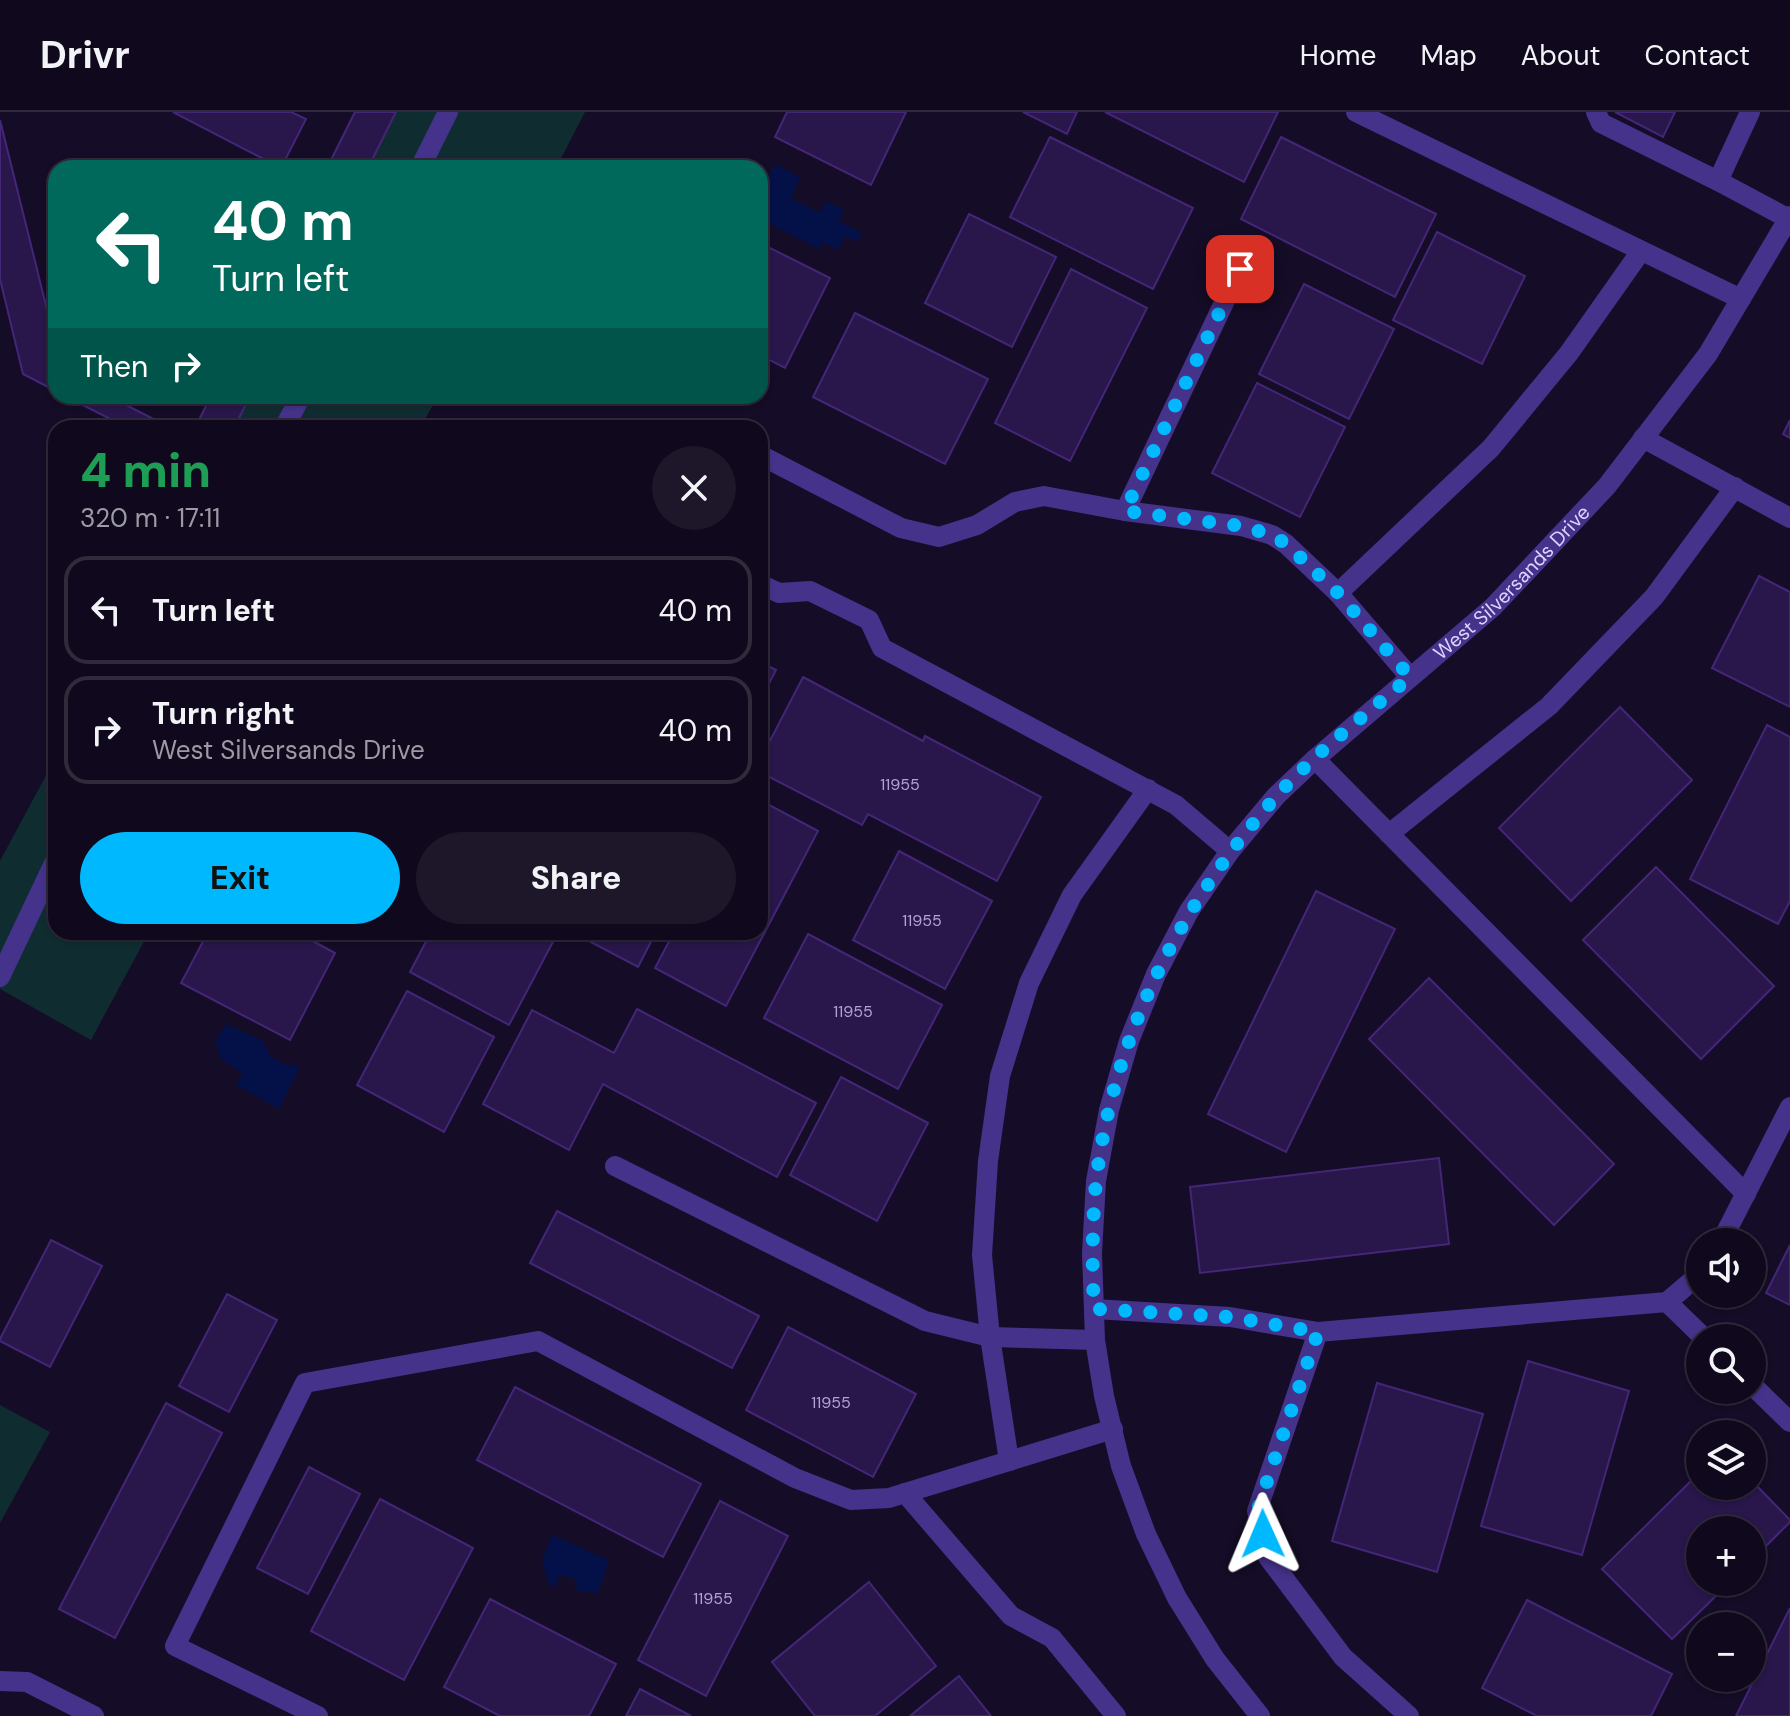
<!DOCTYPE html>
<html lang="en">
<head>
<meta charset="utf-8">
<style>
	:root { --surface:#10091d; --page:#1e172a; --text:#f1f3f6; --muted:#9c9aa4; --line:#302a3b; --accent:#00b8fd }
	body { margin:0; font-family:"DM Sans",sans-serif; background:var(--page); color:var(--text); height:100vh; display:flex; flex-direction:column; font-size:30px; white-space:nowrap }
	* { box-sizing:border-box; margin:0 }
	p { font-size:26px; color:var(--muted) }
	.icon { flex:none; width:44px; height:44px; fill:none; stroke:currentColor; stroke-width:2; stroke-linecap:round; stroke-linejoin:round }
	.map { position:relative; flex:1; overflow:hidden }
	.panel { position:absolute; left:48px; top:308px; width:720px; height:520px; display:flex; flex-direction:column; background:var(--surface); border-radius:24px; box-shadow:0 2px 6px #0004,0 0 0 2px var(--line) }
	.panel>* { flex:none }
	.guide { position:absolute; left:48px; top:48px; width:720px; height:244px; border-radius:24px; box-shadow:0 2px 6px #0004,0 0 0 2px var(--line); background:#00695c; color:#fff; overflow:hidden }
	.fabs { position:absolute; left:1686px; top:1116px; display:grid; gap:16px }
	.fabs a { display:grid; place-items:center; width:80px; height:80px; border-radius:50%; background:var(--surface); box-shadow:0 2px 6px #0004,0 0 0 2px var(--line); font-size:40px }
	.pin { position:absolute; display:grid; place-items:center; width:68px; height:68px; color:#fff; margin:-34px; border-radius:16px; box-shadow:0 4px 12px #0006 }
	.me { position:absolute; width:88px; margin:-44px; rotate:359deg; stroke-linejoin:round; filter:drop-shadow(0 0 6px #0008) }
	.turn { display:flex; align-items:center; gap:28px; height:168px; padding:0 32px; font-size:36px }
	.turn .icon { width:104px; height:104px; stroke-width:2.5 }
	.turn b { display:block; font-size:56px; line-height:68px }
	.then { display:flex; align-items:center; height:76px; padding:0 32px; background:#0003; gap:16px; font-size:30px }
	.round { display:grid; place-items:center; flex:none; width:84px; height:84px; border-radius:42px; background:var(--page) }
	.summary { display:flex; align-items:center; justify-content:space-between; height:136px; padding:0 32px }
	h1 { font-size:48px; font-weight:800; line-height:60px; color:#1e9e55 }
	.button { display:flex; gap:16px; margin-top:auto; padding:16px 32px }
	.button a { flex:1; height:92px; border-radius:48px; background:var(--accent); color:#111; font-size:32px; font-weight:800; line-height:92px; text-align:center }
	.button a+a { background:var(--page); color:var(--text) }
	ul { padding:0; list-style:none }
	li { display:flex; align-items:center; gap:24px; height:108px; margin:0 16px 12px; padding:0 16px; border:4px solid var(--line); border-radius:24px }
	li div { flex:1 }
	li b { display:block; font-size:30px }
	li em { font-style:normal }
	header { display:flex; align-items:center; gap:48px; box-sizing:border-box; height:112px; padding:0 40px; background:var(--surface); border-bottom:2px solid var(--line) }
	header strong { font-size:38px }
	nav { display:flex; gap:44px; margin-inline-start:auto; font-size:28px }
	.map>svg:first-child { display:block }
</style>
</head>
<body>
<header>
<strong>Drivr</strong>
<nav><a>Home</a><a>Map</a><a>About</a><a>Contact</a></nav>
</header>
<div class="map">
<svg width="1790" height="1604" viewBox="0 0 1790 1604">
	<rect width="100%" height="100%" fill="#150c27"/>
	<!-- green -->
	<g fill="#0f2d31">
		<polygon points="397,0 585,0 556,56 368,56"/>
		<polygon points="250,284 438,284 420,316 234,316"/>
		<polygon points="56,645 56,820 149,820 91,928 0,877 0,749"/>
		<polygon points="0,1293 50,1320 0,1411"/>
	</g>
	<!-- water -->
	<g fill="#041148">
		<polygon points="775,52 800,65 791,86 820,101 826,89 844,98 839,109 862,121 857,130 845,124 838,138 823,130 819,137 760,107 760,82"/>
		<polygon points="226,912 263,929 270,944 284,952 300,955 279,997 236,973 242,961 220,946 216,928"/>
		<polygon points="552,1423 609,1448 598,1481 578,1479 574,1466 559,1463 557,1473 550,1474 542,1449"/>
	</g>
	<!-- building -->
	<g fill="#29164a" stroke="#442678" stroke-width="2">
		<polygon points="173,0 291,0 306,7 281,56"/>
		<polygon points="355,0 396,0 368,56 327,56"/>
		<polygon points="787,0 906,0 871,73 775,25"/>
		<polygon points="1023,0 1077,0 1067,22"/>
		<polygon points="1105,0 1278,0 1244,70"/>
		<polygon points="1615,0 1675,0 1663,25"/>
		<polygon points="0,8 56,234 56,279 23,262 0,167"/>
		<polygon points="1050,25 1193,96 1153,177 1010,105"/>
		<polygon points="1281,25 1436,102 1395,185 1241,107"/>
		<polygon points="969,102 1056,145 1012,235 925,191"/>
		<polygon points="1437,120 1525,164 1482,252 1393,208"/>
		<polygon points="760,131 830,166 785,256 760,243"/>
		<polygon points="1071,157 1147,196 1070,349 995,311"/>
		<polygon points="1304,172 1394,217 1349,307 1259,262"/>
		<polygon points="855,201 988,267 945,352 813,285"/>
		<polygon points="1257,271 1345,315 1300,405 1212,361"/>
		<polygon points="65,284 128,284 124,292 171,316 128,316"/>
		<polygon points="211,284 250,284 234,316 195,316"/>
		<polygon points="1790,308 1790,326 1783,322"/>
		<polygon points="1759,464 1790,480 1790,595 1712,556"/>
		<polygon points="760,550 776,558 760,589"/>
		<polygon points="803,565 923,629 925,624 1041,685 997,769 868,702 862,713 760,660 760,648"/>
		<polygon points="1620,595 1692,668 1571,789 1499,716"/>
		<polygon points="1767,613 1790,625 1790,789 1778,812 1690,767"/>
		<polygon points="760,688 818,719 726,894 655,856 674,820 760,820"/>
		<polygon points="899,739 992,789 945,877 853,828"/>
		<polygon points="1656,755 1774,874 1701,947 1583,828"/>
		<polygon points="1316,779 1395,817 1286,1040 1208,1002"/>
		<polygon points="208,820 296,820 335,841 290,928 181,871"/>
		<polygon points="431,820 538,820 554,828 509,913 410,860"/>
		<polygon points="572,820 656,820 638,855"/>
		<polygon points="808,822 942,893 898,977 764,906"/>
		<polygon points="1429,866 1614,1052 1554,1113 1369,927"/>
		<polygon points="407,879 494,925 444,1020 357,973"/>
		<polygon points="637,897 816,991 777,1065 603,972 569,1038 483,992 532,898 614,941"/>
		<polygon points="841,965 928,1011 877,1109 790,1063"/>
		<polygon points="1439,1046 1449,1132 1200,1161 1190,1075"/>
		<polygon points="557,1099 759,1204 732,1256 530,1151"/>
		<polygon points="51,1128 102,1154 50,1255 0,1229 0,1227"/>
		<polygon points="1790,1133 1790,1193 1766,1181"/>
		<polygon points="227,1182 277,1208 229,1300 179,1274"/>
		<polygon points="788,1215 916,1282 873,1365 746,1298"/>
		<polygon points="1528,1249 1629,1279 1582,1443 1481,1414"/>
		<polygon points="1377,1271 1483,1302 1437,1460 1332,1429"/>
		<polygon points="515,1275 701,1372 663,1445 477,1348"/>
		<polygon points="166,1291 222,1321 115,1526 59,1497"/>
		<polygon points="309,1355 360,1382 308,1482 257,1456"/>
		<polygon points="1700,1360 1700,1374 1752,1374 1752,1369 1790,1408 1790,1410 1752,1448 1752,1418 1700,1418 1700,1470 1730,1470 1672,1527 1602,1457"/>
		<polygon points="380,1387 473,1436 404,1568 311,1519"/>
		<polygon points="720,1389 788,1424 706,1584 638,1548"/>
		<polygon points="869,1470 936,1554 875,1604 815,1604 772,1550"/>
		<polygon points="490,1487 616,1552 589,1604 500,1604 444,1575"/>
		<polygon points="1527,1488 1672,1562 1651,1604 1537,1604 1482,1576"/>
		<polygon points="1790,1496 1790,1604 1736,1604"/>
		<polygon points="959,1564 991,1604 910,1604"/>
		<polygon points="640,1577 691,1604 626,1604"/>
	</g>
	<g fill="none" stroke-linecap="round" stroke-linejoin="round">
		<!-- service -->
		<g stroke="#45328b" stroke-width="20">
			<polyline points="1356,0 1741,187"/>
			<polyline points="1596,0 1601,11 1718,69"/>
			<polyline points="1750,0 1718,69 1789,107"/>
			<polyline points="420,56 448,0"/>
			<polyline points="284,316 301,284"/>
			<polyline points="1643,326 1790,406"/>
			<polyline points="760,343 901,416 939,425 977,413 1015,390 1044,384 1125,399 1241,414 1272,423 1286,432 1338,481 1410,565"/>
			<polyline points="1125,399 1240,157"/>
			<polyline points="760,472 779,481 810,479 869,508 882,536 1176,693 1230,739"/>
			<polyline points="1338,481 1491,336 1569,241 1641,139"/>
			<polyline points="1315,647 1746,1082"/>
			<polyline points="1389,722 1549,594 1654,485 1735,375"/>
			<polyline points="0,865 56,747"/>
			<polyline points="615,1054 925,1209 990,1225 1095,1228"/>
			<polyline points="1721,1130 1790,995"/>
			<polyline points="1667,1190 1704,1226"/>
			<polyline points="1094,1197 1230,1205 1318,1220 1667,1190 1700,1162"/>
			<polyline points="1318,1220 1257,1399 1268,1445 1343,1545 1409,1604"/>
			<polyline points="1752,1273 1790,1310"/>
			<polyline points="1009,1349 990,1225 982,1143 988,1049 1000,964 1029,871 1072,783 1148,677"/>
			<polyline points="905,1381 1011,1504 1052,1526 1116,1604"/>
			<polyline points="0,1569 27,1570 94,1604"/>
			<polyline points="318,1604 175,1534 305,1271 538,1229 795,1366 851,1388 889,1386 1113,1317"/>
		</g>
		<!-- tertiary -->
		<path stroke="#45328b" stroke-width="20" id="s1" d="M1260,1604L1215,1547L1177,1486L1146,1422L1121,1354L1104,1284L1095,1228L1092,1141L1096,1069L1109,998L1129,929L1156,862L1189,799L1230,739L1276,684L1315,647L1493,495L1607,374L1708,242L1790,104"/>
	</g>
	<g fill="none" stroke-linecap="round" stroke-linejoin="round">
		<!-- route -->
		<path stroke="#00b8fd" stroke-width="14" stroke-dasharray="0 25.2" d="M1240,157L1125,399L1241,414L1272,423L1286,432L1338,481L1410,565C1364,604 1315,641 1275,686C1179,794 1113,926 1096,1070C1092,1112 1092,1155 1094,1197L1230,1205L1318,1220L1257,1399L1263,1422"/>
	</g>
	<g text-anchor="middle" stroke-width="8" stroke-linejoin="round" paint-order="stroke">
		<!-- number labels -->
		<g font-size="16" fill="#b2a3d2">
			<text x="900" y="678">11955</text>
			<text x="922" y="814">11955</text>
			<text x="853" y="905">11955</text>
			<text x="831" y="1296">11955</text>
			<text x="713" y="1492">11955</text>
		</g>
		<!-- street labels -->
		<g font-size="20" fill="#dfd2ff" stroke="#150c27">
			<text dy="7" stroke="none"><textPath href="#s1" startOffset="1326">West Silversands Drive</textPath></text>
		</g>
	</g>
</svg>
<div class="fabs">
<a><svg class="icon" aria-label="sound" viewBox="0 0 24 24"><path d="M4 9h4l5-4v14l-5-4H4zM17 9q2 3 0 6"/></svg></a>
<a><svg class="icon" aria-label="search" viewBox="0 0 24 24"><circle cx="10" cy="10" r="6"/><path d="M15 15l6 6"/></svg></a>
<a><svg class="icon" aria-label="layers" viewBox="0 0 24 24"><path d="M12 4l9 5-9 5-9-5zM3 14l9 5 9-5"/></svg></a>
<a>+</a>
<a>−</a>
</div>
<div class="pin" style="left:1240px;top:157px;background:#d93025"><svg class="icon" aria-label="arrive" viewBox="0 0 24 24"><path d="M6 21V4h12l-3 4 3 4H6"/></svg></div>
<svg class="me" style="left:1263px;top:1422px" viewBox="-20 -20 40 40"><path d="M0-17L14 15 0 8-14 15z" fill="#00b8fd" stroke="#fff" stroke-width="4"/></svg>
<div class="guide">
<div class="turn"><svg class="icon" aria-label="left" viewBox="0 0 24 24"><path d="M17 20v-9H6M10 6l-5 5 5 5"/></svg><div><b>40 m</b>Turn left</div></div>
<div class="then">Then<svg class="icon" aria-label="right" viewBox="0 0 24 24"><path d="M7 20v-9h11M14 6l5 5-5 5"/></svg></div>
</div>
<section class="panel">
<div class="summary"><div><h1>4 min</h1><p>320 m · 17:11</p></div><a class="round"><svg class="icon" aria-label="close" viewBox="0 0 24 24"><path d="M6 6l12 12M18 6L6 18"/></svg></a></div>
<ul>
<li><svg class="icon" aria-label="left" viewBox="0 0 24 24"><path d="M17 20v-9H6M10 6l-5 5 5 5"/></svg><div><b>Turn left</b></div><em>40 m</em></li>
<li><svg class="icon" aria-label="right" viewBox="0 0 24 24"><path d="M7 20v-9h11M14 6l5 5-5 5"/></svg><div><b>Turn right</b><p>West Silversands Drive</p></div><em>40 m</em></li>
</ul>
<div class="button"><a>Exit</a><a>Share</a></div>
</section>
</div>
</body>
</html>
